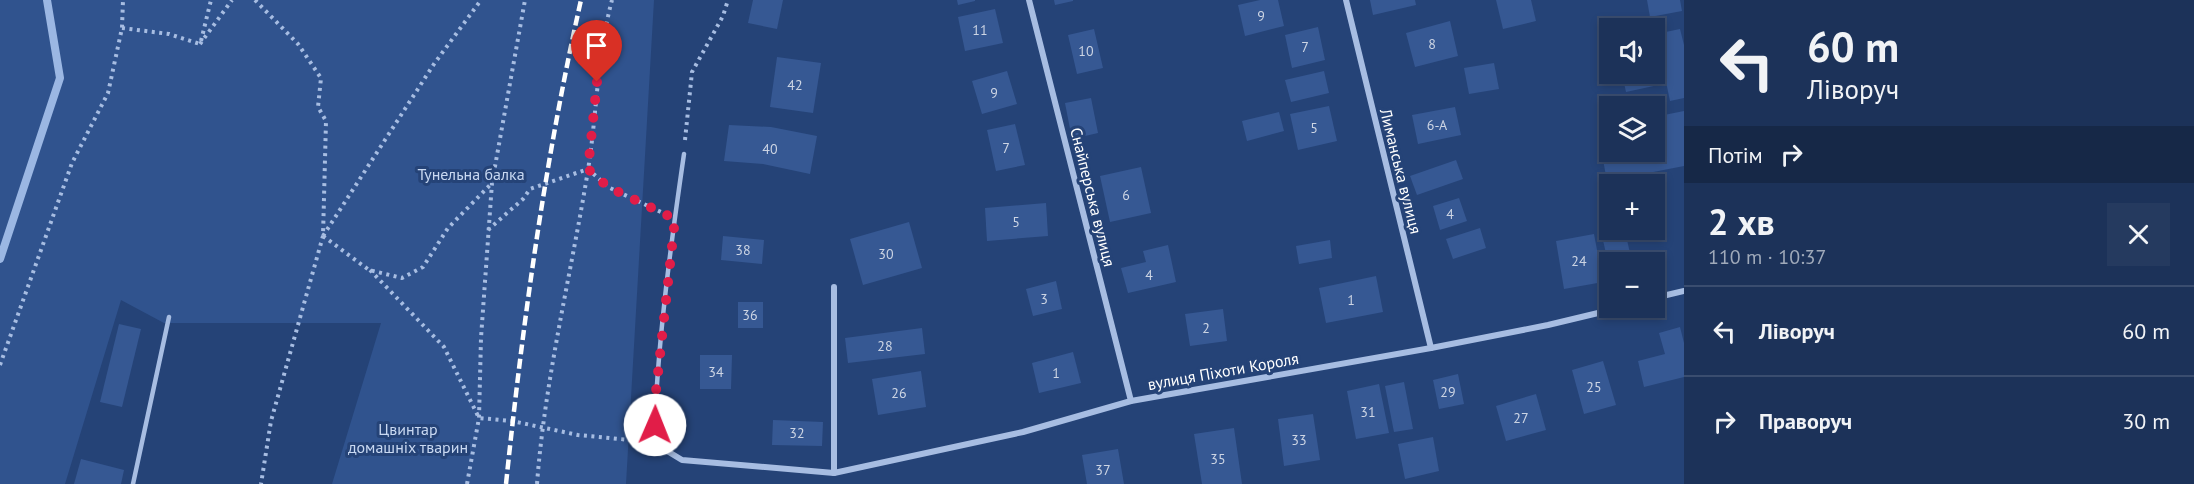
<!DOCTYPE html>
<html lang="uk">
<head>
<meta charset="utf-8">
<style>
	:root { --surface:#1c3259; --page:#253a5f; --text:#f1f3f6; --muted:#a0aaba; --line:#3a4d6f }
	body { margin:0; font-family:"PT Sans",sans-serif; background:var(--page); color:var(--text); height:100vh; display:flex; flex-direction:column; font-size:22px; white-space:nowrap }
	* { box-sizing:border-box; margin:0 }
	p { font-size:20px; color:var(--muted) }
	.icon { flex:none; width:33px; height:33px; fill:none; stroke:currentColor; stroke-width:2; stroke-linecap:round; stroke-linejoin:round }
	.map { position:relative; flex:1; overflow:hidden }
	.panel { display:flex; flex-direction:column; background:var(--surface); width:510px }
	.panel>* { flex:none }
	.guide { background:#1c3259; color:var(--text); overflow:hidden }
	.tools { position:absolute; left:1599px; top:18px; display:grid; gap:12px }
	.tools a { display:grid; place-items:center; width:66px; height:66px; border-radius:0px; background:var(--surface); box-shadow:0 3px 9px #0003,0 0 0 2px var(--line); font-size:30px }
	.pin { position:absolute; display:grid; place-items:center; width:51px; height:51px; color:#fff; margin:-62px -26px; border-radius:50% 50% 50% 0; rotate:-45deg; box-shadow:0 0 6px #0007 }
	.pin .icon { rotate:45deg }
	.me { position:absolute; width:66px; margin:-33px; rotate:1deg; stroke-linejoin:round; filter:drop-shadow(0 0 4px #0008) }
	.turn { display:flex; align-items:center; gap:21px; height:126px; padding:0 24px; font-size:27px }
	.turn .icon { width:78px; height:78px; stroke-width:2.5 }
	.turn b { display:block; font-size:42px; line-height:51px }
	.then { display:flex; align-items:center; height:57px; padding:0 24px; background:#0003; gap:12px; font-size:22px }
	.round { display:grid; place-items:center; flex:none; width:63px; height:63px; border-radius:0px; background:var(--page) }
	.head { display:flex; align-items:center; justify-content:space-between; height:102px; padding:0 24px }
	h1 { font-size:36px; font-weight:700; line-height:45px }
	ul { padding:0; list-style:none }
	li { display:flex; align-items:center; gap:18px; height:90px; padding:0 24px; border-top:2px solid var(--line) }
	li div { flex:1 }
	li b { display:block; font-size:22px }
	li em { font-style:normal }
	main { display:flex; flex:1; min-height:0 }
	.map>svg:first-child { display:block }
</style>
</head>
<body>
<main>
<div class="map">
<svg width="1684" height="484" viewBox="0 0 1684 484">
	<rect width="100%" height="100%" fill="#254377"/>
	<!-- green -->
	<polygon fill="#30538e" points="0,0 654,0 626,484 332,484 381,323 164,323 121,300 65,484 0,484"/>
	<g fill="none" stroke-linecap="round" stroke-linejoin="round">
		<!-- stream -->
		<polyline stroke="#9bb7e3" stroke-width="8" points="0,259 60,78 47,0"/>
	</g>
	<!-- building -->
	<g fill="#365893">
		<polygon points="753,0 783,0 777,29 748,23"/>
		<polygon points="957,0 975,0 975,1 958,5"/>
		<polygon points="1054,0 1073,0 1073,1 1055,5"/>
		<polygon points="1260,0 1278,0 1284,26 1245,36 1238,5"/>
		<polygon points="1370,0 1415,0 1416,5 1373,15"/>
		<polygon points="1496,0 1531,0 1536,21 1503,29"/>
		<polygon points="1647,0 1680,0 1682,11 1650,17"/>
		<polygon points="995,9 1003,43 965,51 958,17"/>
		<polygon points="1450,21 1458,56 1415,67 1406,33"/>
		<polygon points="1318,27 1325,60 1292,68 1285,35"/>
		<polygon points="1094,29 1103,68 1077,74 1068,35"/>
		<polygon points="1680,29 1684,45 1684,98 1670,101 1656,34"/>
		<polygon points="1656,48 1663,84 1626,92 1622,74 1654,74"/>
		<polygon points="777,57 821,63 813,113 770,107"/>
		<polygon points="1494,63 1499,89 1469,94 1464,68"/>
		<polygon points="1007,71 1017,104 982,114 972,81"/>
		<polygon points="1324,71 1329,93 1291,102 1285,80"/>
		<polygon points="1091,98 1098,133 1072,139 1065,103"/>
		<polygon points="1329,106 1337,141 1298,150 1290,114"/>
		<polygon points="1455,107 1461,135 1418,144 1412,115"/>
		<polygon points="1684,111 1684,166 1607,181 1597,128 1610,126 1610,152 1654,152 1654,117"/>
		<polygon points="1279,112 1284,131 1247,141 1242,121"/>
		<polygon points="1015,124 1025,165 996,171 987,130"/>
		<polygon points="729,125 771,127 817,136 810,174 763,164 724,161"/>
		<polygon points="1456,160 1463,179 1417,195 1410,176"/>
		<polygon points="1141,167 1151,213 1110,222 1100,176"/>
		<polygon points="1459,198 1467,221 1440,230 1433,206"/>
		<polygon points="1046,203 1048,236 987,241 985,208"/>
		<polygon points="909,222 922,268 863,285 850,239"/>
		<polygon points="1480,228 1486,248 1453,259 1446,239"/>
		<polygon points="1625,231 1632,262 1608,262 1602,236"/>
		<polygon points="1594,234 1603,282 1564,289 1556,241"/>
		<polygon points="723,236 764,240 762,264 721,260"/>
		<polygon points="1330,240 1332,258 1299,264 1296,246"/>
		<polygon points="1168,245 1176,282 1128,293 1121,268 1146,262 1143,251"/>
		<polygon points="1376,276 1383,312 1326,323 1319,288"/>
		<polygon points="1056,281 1062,309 1033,316 1026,289"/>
		<rect x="738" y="302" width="25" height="26"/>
		<polygon points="1223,309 1227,341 1190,346 1185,314"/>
		<polygon points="119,324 141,329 122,407 100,402"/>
		<polygon points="1680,327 1684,343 1684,377 1644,387 1638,361 1665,354 1659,333"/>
		<polygon points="922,328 925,354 848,363 845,338"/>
		<polygon points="1073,352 1081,383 1039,393 1032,363"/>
		<polygon points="700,355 732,355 731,389 700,389"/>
		<polygon points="1603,361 1616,405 1584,414 1572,370"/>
		<polygon points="921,371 926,407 878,415 872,379"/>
		<polygon points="1458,374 1464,404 1439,409 1433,380"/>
		<polygon points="1404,382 1413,429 1394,432 1385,386"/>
		<polygon points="1379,384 1389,433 1356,439 1347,391"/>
		<polygon points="1536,394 1546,430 1506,441 1496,406"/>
		<polygon points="1313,414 1320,460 1284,466 1278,419"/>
		<polygon points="773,420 823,422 822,446 772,445"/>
		<polygon points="1234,428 1242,484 1202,484 1194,434"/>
		<polygon points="1433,437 1439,471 1405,479 1398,444"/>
		<polygon points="1118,449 1124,484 1087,484 1082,455"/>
		<polygon points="81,459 124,470 121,484 74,484"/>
	</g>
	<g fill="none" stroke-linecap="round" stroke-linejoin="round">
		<!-- path -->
		<g stroke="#a7bde2" stroke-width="4" stroke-dasharray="3 4.5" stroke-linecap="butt">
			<polyline points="255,0 298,44 321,78 318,107 326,121 323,236 271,421 261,484"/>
			<polyline points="122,28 169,34 200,44"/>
			<polyline points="201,41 211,0"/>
			<polyline points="200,44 232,0"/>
			<polyline points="685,140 692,72 723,16 728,0"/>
			<polyline points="488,230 523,199 530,189 588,169 608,187 663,213"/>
			<polyline points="323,236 369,270 402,278 423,267 448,228 492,183 525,0"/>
			<polyline points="323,236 434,64 481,0"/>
			<polyline points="370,270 444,347 479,418 512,421 578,435 641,441"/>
			<polyline points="0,365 72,163 108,93 122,28 123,0"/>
			<polyline points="467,484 479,418 481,338 492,183"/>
			<path d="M537,484C545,378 571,275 588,170C597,113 597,56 612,0"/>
		</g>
		<!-- service -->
		<g stroke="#a7bde2" stroke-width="4.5">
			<path d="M654,443C657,346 670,250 684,154"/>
			<polyline points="133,484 169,317"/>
		</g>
		<!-- minor -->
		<g stroke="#a7bde2" stroke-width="6">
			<polyline points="1029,0 1131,401"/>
			<polyline points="1346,0 1431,348"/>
			<polyline points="834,287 834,473"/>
			<polyline points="1654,298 1684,291"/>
			<polyline points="654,443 682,460 834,473 1023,432 1131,401 1431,348 1548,325 1619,308"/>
		</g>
		<!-- rail -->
		<path stroke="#fff" stroke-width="4.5" stroke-dasharray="10 4.5" stroke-linecap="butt" d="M506,484C523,321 545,160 581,0"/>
	</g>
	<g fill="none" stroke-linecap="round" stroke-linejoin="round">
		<!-- route -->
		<polyline stroke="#e11d48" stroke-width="10" stroke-dasharray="0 18" points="597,82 588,169 608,187 675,219 656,391 655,425"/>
	</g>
	<g text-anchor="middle" stroke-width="6" stroke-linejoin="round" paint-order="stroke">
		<!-- number labels -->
		<g font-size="14" fill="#cdd5e4">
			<text x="1261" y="21">9</text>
			<text x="980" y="35">11</text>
			<text x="1432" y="49">8</text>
			<text x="1305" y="52">7</text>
			<text x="1086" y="56">10</text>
			<text x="795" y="90">42</text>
			<text x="994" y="98">9</text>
			<text x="1437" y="130">6-А</text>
			<text x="1314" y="133">5</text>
			<text x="1006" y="153">7</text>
			<text x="770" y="154">40</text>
			<text x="1126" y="200">6</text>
			<text x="1450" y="219">4</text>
			<text x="1016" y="227">5</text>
			<text x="743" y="255">38</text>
			<text x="886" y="259">30</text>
			<text x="1579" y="266">24</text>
			<text x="1149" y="280">4</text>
			<text x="1044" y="304">3</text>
			<text x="1351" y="305">1</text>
			<text x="750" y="320">36</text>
			<text x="1206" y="333">2</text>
			<text x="885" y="351">28</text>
			<text x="716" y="377">34</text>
			<text x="1056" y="378">1</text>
			<text x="1594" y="392">25</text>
			<text x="1448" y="397">29</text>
			<text x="899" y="398">26</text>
			<text x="1368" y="417">31</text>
			<text x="1521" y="423">27</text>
			<text x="797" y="438">32</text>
			<text x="1299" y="445">33</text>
			<text x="1218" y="464">35</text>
			<text x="1103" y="475">37</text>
		</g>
		<!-- street labels -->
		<g font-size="16" fill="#fff" stroke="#254377">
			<text transform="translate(1401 171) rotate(76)" y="6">Лиманська вулиця</text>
			<text transform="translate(1093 197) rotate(76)" y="6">Снайперська вулиця</text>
			<text transform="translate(1223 371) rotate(-10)" y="6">вулиця Піхоти Короля</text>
		</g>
		<!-- park labels -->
		<g font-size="16" fill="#c9d9f2" stroke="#254377">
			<text x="471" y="180">Тунельна балка</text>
			<text x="408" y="435">Цвинтар<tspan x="408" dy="18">домашніх тварин</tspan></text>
		</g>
	</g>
</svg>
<div class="tools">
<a><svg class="icon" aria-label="sound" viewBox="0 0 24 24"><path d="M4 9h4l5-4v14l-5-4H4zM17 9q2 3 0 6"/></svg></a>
<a><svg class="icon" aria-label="layers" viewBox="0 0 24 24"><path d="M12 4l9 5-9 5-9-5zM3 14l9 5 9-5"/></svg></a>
<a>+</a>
<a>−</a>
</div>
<div class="pin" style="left:597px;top:82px;background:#d93025"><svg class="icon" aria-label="arrive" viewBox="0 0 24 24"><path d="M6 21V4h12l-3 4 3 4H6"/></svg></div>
<svg class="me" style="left:655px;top:425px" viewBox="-20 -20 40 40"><circle r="19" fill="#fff"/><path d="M0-13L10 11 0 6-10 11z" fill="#e11d48"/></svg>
</div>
<section class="panel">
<div class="guide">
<div class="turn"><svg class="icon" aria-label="left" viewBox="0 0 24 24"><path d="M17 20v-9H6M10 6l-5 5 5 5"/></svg><div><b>60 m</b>Ліворуч</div></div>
<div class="then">Потім<svg class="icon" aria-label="right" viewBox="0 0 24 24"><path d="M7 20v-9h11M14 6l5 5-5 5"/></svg></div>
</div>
<div class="head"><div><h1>2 хв</h1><p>110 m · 10:37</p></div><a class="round"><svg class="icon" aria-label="close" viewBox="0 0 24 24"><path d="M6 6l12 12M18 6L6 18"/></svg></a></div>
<ul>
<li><svg class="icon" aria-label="left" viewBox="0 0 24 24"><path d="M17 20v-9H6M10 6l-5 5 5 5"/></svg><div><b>Ліворуч</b></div><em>60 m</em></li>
<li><svg class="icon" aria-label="right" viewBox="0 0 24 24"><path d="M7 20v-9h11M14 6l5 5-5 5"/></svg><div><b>Праворуч</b></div><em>30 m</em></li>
</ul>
</section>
</main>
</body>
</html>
